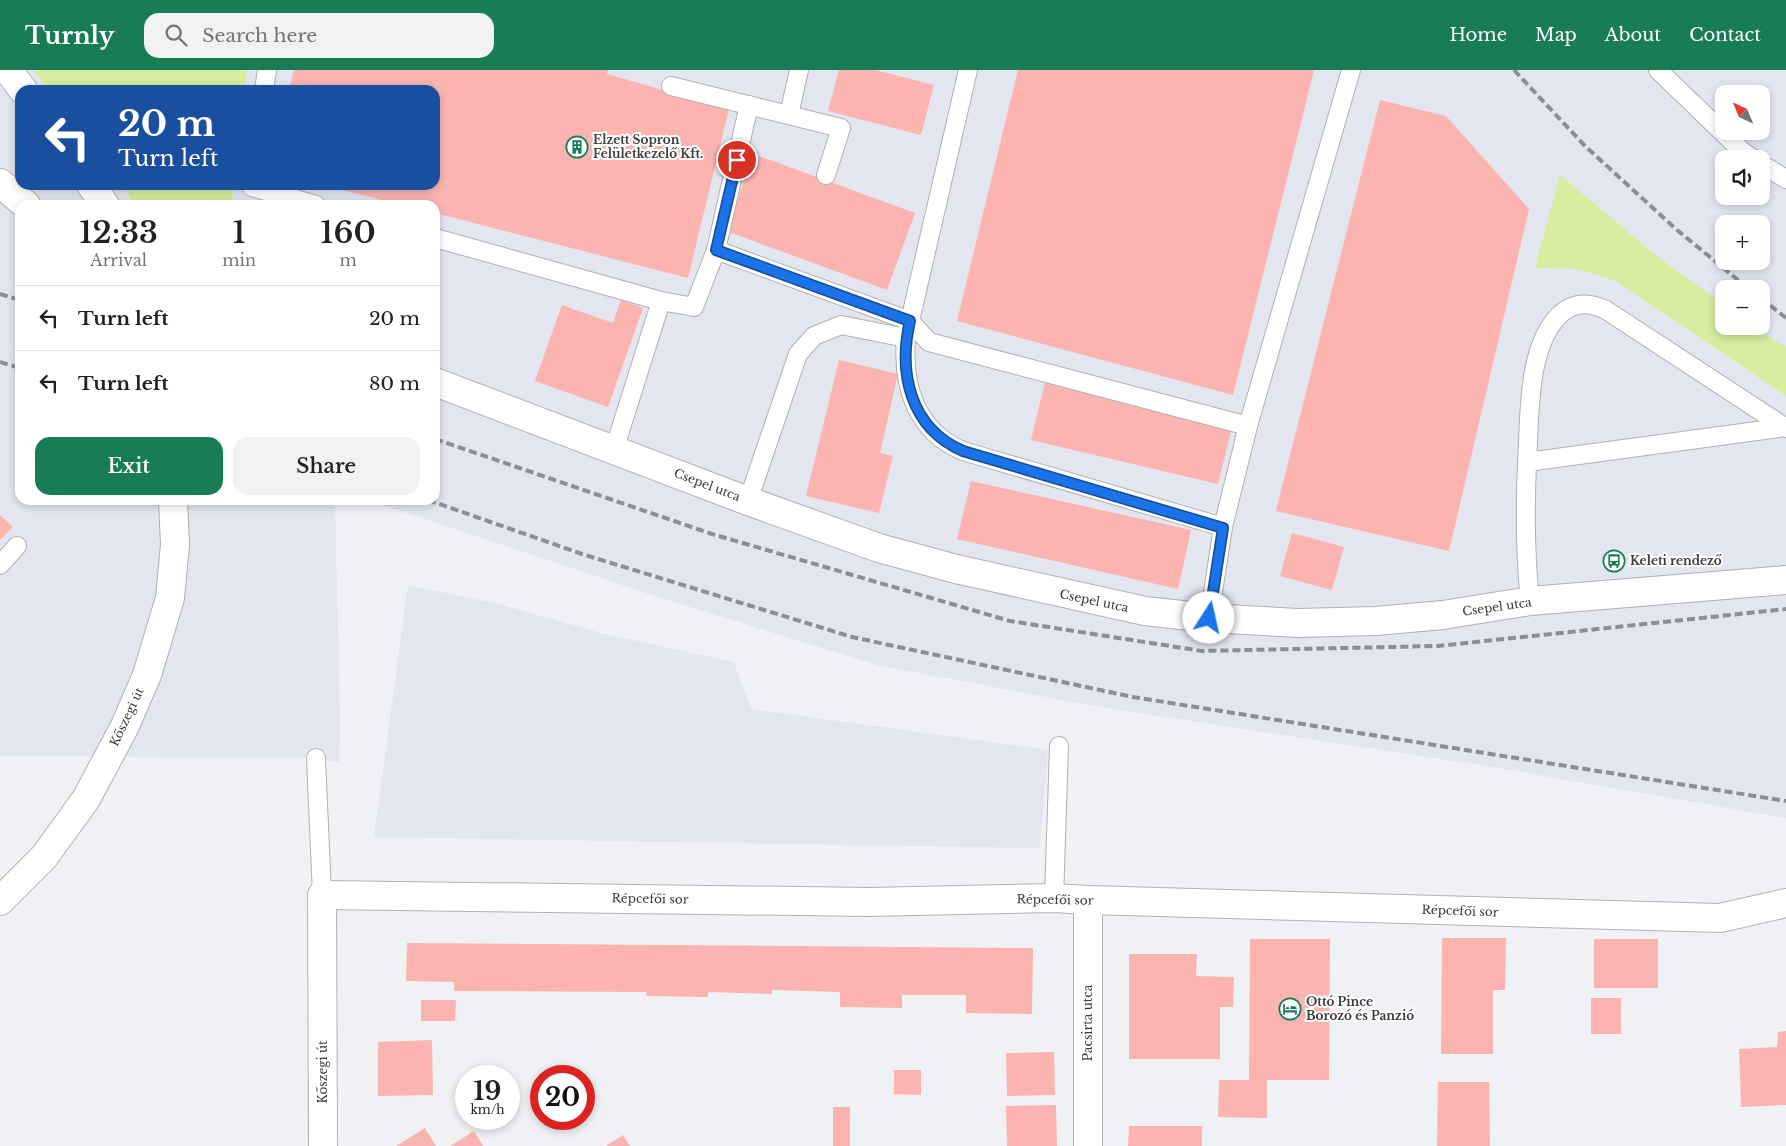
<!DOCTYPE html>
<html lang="en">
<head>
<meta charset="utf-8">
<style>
	:root { --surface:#fff; --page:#f2f2f2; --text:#202124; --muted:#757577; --line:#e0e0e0; --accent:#187d56 }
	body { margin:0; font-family:"Libre Baskerville",serif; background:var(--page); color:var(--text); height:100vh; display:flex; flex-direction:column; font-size:19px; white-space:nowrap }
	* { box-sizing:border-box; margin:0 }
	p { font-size:16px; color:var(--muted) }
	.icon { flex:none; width:28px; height:28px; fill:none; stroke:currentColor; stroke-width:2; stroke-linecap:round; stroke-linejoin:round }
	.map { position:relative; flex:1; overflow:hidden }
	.sheet { position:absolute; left:15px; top:130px; width:425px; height:305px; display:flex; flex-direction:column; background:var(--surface); border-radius:15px; box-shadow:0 2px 8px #0003 }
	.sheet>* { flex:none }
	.banner { position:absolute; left:15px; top:15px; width:425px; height:105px; border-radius:15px; box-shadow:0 2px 8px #0003; background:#1a4fa0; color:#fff; overflow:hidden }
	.needle { width:32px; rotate:316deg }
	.buttons { position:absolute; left:1715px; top:15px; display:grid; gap:10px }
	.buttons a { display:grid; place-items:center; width:55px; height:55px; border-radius:10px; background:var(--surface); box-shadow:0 2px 8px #0003; font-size:25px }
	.speed { position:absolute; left:455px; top:995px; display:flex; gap:10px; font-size:25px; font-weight:700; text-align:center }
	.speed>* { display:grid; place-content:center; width:65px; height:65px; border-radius:50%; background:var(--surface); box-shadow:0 2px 8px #0003; line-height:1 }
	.speed small { font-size:12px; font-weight:400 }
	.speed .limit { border:8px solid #d22; background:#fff; color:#111 }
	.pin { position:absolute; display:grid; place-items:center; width:42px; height:42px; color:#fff; margin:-21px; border:2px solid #fff; border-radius:50%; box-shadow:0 1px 5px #0007 }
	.me { position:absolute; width:55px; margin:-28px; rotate:10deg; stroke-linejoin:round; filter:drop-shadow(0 0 4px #0008) }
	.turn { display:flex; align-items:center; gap:18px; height:105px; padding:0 20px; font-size:22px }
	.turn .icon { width:65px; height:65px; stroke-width:2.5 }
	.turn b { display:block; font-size:35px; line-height:42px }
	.eta { display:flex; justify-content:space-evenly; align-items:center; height:85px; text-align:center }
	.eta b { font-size:30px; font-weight:600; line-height:35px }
	.button { display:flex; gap:10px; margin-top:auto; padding:10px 20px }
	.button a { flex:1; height:58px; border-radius:15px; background:var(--accent); color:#fff; font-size:20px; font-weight:600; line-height:58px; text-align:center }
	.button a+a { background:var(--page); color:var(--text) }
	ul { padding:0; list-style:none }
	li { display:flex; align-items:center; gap:15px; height:65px; padding:0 20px; border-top:1px solid var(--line) }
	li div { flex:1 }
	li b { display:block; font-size:19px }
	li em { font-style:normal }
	header { display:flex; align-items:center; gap:30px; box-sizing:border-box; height:70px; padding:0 25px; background:var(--accent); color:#fff }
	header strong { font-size:24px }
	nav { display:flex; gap:28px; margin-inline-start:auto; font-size:18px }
	.search { width:350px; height:45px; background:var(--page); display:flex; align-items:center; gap:12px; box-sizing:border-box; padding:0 18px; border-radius:15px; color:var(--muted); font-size:19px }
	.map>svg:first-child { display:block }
</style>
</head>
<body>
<header>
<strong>Turnly</strong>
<div class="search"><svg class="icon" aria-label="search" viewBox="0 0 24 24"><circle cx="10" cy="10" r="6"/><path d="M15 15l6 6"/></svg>Search here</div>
<nav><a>Home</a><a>Map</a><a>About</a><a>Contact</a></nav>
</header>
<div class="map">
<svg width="1786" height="1076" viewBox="0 0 1786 1076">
	<rect width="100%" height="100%" fill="#f0f1f4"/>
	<!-- built -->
	<g fill="#e3e5ef" fill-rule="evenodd">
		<path d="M0,0H1786V748L1493,697L1100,637L877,595L652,525L368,430H435V135H20V430H335L340,656L339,692L316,688L0,686ZM20,20H435V115H20ZM1724,24H1761V61H1724ZM1724,89H1761V126H1724ZM1724,154H1761V191H1724ZM1724,219H1761V256H1724Z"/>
		<polygon points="408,515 498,534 605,564 734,592 751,639 1048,680 1040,778 374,767"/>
	</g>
	<!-- green -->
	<g fill="#d6ec9e">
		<polygon points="33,0 247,0 245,20 49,20"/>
		<polygon points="1560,105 1658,187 1724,235 1724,256 1753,256 1786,277 1786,326 1614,210 1577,199 1535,198"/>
		<polygon points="121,115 234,115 231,135 136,135"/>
	</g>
	<!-- building -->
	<g fill="#fbb4b0">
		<polygon points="294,0 608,0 607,4 729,39 688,208 435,143 435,135 402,135 326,116 435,115 435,20 289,20"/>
		<polygon points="839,0 875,0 934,15 921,65 828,41"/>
		<polygon points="1018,0 1314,0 1233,325 957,251"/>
		<polygon points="1380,30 1446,46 1529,139 1449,481 1276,441"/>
		<polygon points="754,84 915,143 887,220 726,161"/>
		<polygon points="621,230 643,238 608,337 535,311 562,235 613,253"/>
		<polygon points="839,290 898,304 880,383 893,386 879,443 806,426"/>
		<polygon points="1045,312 1232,357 1218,414 1031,370"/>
		<polygon points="971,411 1191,460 1178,519 957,469"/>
		<polygon points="0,445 13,457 0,470"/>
		<polygon points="1292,463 1344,477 1332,520 1280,506"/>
		<polygon points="1442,868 1506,868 1505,920 1493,920 1493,984 1441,984"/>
		<polygon points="1250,869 1330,869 1329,1010 1267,1010 1267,1048 1218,1047 1219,1010 1249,1010"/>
		<rect x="1594" y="869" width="64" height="49"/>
		<polygon points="407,873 1033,878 1032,944 966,943 966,925 902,925 902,938 840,937 840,922 772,920 772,924 708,922 708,927 646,926 647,922 454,921 454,912 406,911"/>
		<polygon points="1129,884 1197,884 1196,906 1234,907 1233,937 1220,937 1220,989 1129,989"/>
		<rect x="1591" y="928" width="30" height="36"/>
		<polygon points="421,930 456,930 455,951 421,951"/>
		<polygon points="1786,961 1786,1035 1741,1037 1739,979 1777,977 1778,962"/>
		<polygon points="432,970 433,1025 378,1026 378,972"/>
		<polygon points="1054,982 1055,1025 1007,1026 1006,983"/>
		<polygon points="894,1000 921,1000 921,1025 894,1024"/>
		<polygon points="1438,1012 1489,1012 1490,1076 1437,1076"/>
		<polygon points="1056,1035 1057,1076 1007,1076 1006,1036"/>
		<rect x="833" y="1037" width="17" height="39"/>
		<polygon points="1129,1056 1202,1056 1202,1076 1128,1076"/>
		<polygon points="425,1058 436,1076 396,1076"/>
		<polygon points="474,1061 483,1076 450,1076"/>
		<polygon points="623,1065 630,1076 606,1076"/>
	</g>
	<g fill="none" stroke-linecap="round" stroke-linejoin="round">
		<!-- service casing -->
		<g stroke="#b1b1b4" stroke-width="20">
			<g id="service">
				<path d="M968,0L906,268C902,316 916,361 963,381L1223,457"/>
				<polyline points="1658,0 1743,82 1754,89"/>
				<polyline points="671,16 841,58 826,105"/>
				<polyline points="264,20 267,0"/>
				<polyline points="789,45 799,0"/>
				<polyline points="1761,94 1786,109"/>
				<polyline points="252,115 252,117 316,135"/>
				<polyline points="435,168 661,231 694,237 716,180 749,35"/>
				<polyline points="716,180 910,251 929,272 1248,356"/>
				<polyline points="614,380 661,231"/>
				<path d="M1527,392C1530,348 1526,272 1563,242C1577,231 1591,233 1606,240L1786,358"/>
				<polyline points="748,431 798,284 814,266 841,255 906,268"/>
				<polyline points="0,495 17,476"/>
				<path d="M1530,531C1525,485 1525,439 1527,392L1786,357"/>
				<polyline points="1209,548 1223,457 1248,356 1351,0"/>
				<polyline points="316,688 322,825"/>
				<polyline points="1054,828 1059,676"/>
			</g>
		</g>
		<!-- minor casing -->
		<g stroke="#b1b1b4" stroke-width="30">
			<g id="minor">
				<polyline points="8,0 23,20"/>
				<polyline points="91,115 105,135"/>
				<polyline points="435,312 748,431 879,478 956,499 1145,541 1209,548 1298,553 1376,551 1443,545 1530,531 1786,510"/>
				<polyline points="1088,830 1088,1076"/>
				<polyline points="323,1076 322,825 870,832 1054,828 1088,830 1720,848 1786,833"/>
			</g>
		</g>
		<!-- secondary casing -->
		<g stroke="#b1b1b4" stroke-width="30">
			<g id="secondary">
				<polyline points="0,113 26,135"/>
				<polyline points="0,831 44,787 86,729 124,658 147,605 170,528 175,475 173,430"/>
			</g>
		</g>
		<!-- service -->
		<use href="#service" stroke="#fff" stroke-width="18"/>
		<!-- minor -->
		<use href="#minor" stroke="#fff" stroke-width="28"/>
		<!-- secondary -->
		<use href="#secondary" stroke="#fff" stroke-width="28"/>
		<!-- rail -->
		<g stroke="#8d8e90" stroke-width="4" stroke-dasharray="8 4" stroke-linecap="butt">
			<polyline points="1514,0 1585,76 1677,160 1749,219"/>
			<polyline points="0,224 20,230"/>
			<polyline points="1761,228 1786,248"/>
			<polyline points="0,292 20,298"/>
			<polyline points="435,369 712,464 1010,551 1202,581 1438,576 1786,539"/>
			<polyline points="428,430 582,484 852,567 1133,627 1786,731"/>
		</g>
	</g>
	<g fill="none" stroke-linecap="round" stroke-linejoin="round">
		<!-- route casing -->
		<g stroke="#114b97" stroke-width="12">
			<path id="route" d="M737,90L716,180L910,251C898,303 910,358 963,381L1223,458L1209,548"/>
		</g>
		<!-- route -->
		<use href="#route" stroke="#1a73e8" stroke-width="9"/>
	</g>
	<!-- icons -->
	<defs>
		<g id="building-ring" transform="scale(1.125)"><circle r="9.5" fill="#fff" stroke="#187d56" stroke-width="1.5"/><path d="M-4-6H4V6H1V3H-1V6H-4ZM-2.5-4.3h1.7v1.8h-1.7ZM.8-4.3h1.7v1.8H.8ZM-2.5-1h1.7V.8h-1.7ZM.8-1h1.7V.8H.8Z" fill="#187d56"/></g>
		<g id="bus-ring" transform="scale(1.125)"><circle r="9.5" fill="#fff" stroke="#187d56" stroke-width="1.5"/><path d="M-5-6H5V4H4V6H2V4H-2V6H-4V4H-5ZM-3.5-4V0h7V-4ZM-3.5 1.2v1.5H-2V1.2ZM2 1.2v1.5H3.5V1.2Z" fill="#187d56"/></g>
		<g id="hotel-ring" transform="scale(1.125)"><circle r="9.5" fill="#fff" stroke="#187d56" stroke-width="1.5"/><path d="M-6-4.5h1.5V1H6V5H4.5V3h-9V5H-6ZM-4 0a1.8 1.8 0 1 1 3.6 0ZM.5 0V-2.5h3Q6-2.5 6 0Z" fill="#187d56"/></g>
	</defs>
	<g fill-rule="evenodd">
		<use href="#building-ring" x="577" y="77"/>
		<use href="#bus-ring" x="1614" y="491"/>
		<use href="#hotel-ring" x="1290" y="939"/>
	</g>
	<g text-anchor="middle" stroke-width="4" stroke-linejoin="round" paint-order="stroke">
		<!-- poi labels -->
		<g font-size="12" font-weight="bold" fill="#3a3a3b" stroke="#fff" text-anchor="start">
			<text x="593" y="74">Elzett Sopron<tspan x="593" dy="14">Felületkezelő Kft.</tspan></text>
			<text x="1630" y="495">Keleti rendező</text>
			<text x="1306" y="936">Ottó Pince<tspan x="1306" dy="14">Borozó és Panzió</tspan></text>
		</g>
		<!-- street labels -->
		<g font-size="12" fill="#3a3a3b" stroke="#fff">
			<text transform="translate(707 415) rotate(21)" y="4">Csepel utca</text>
			<text transform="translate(1094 531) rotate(12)" y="4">Csepel utca</text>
			<text transform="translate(1497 537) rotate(-8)" y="4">Csepel utca</text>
			<text transform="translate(127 647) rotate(-65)" y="4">Kőszegi út</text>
			<text transform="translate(650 829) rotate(1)" y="4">Répcefői sor</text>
			<text transform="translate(1055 830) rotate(1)" y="4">Répcefői sor</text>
			<text transform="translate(1460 841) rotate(2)" y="4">Répcefői sor</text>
			<text transform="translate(1088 953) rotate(-90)" y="4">Pacsirta utca</text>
			<text transform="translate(323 1002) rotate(-90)" y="4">Kőszegi út</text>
		</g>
	</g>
</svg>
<div class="buttons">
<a><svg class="needle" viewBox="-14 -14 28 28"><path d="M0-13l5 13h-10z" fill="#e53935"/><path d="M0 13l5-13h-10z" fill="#757577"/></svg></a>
<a><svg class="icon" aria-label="sound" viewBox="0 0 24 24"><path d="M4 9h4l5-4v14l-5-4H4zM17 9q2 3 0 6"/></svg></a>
<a>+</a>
<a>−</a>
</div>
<div class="speed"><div>19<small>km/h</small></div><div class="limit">20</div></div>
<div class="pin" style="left:737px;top:90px;background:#d93025"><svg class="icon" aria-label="arrive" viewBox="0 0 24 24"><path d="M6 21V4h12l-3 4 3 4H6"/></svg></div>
<svg class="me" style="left:1209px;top:548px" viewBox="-20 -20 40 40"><circle r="19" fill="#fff"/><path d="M0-13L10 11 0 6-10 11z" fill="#1a73e8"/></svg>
<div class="banner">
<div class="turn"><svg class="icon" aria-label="left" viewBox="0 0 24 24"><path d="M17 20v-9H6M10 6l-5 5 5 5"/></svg><div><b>20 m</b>Turn left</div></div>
</div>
<section class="sheet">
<div class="eta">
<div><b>12:33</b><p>Arrival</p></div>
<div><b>1</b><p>min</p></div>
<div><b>160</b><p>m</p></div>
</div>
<ul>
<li><svg class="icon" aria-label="left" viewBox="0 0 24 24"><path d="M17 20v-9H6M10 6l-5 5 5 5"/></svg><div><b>Turn left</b></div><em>20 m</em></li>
<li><svg class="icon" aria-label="left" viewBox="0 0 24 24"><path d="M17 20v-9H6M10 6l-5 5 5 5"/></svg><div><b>Turn left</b></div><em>80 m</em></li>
</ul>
<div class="button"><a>Exit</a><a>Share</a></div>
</section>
</div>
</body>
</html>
